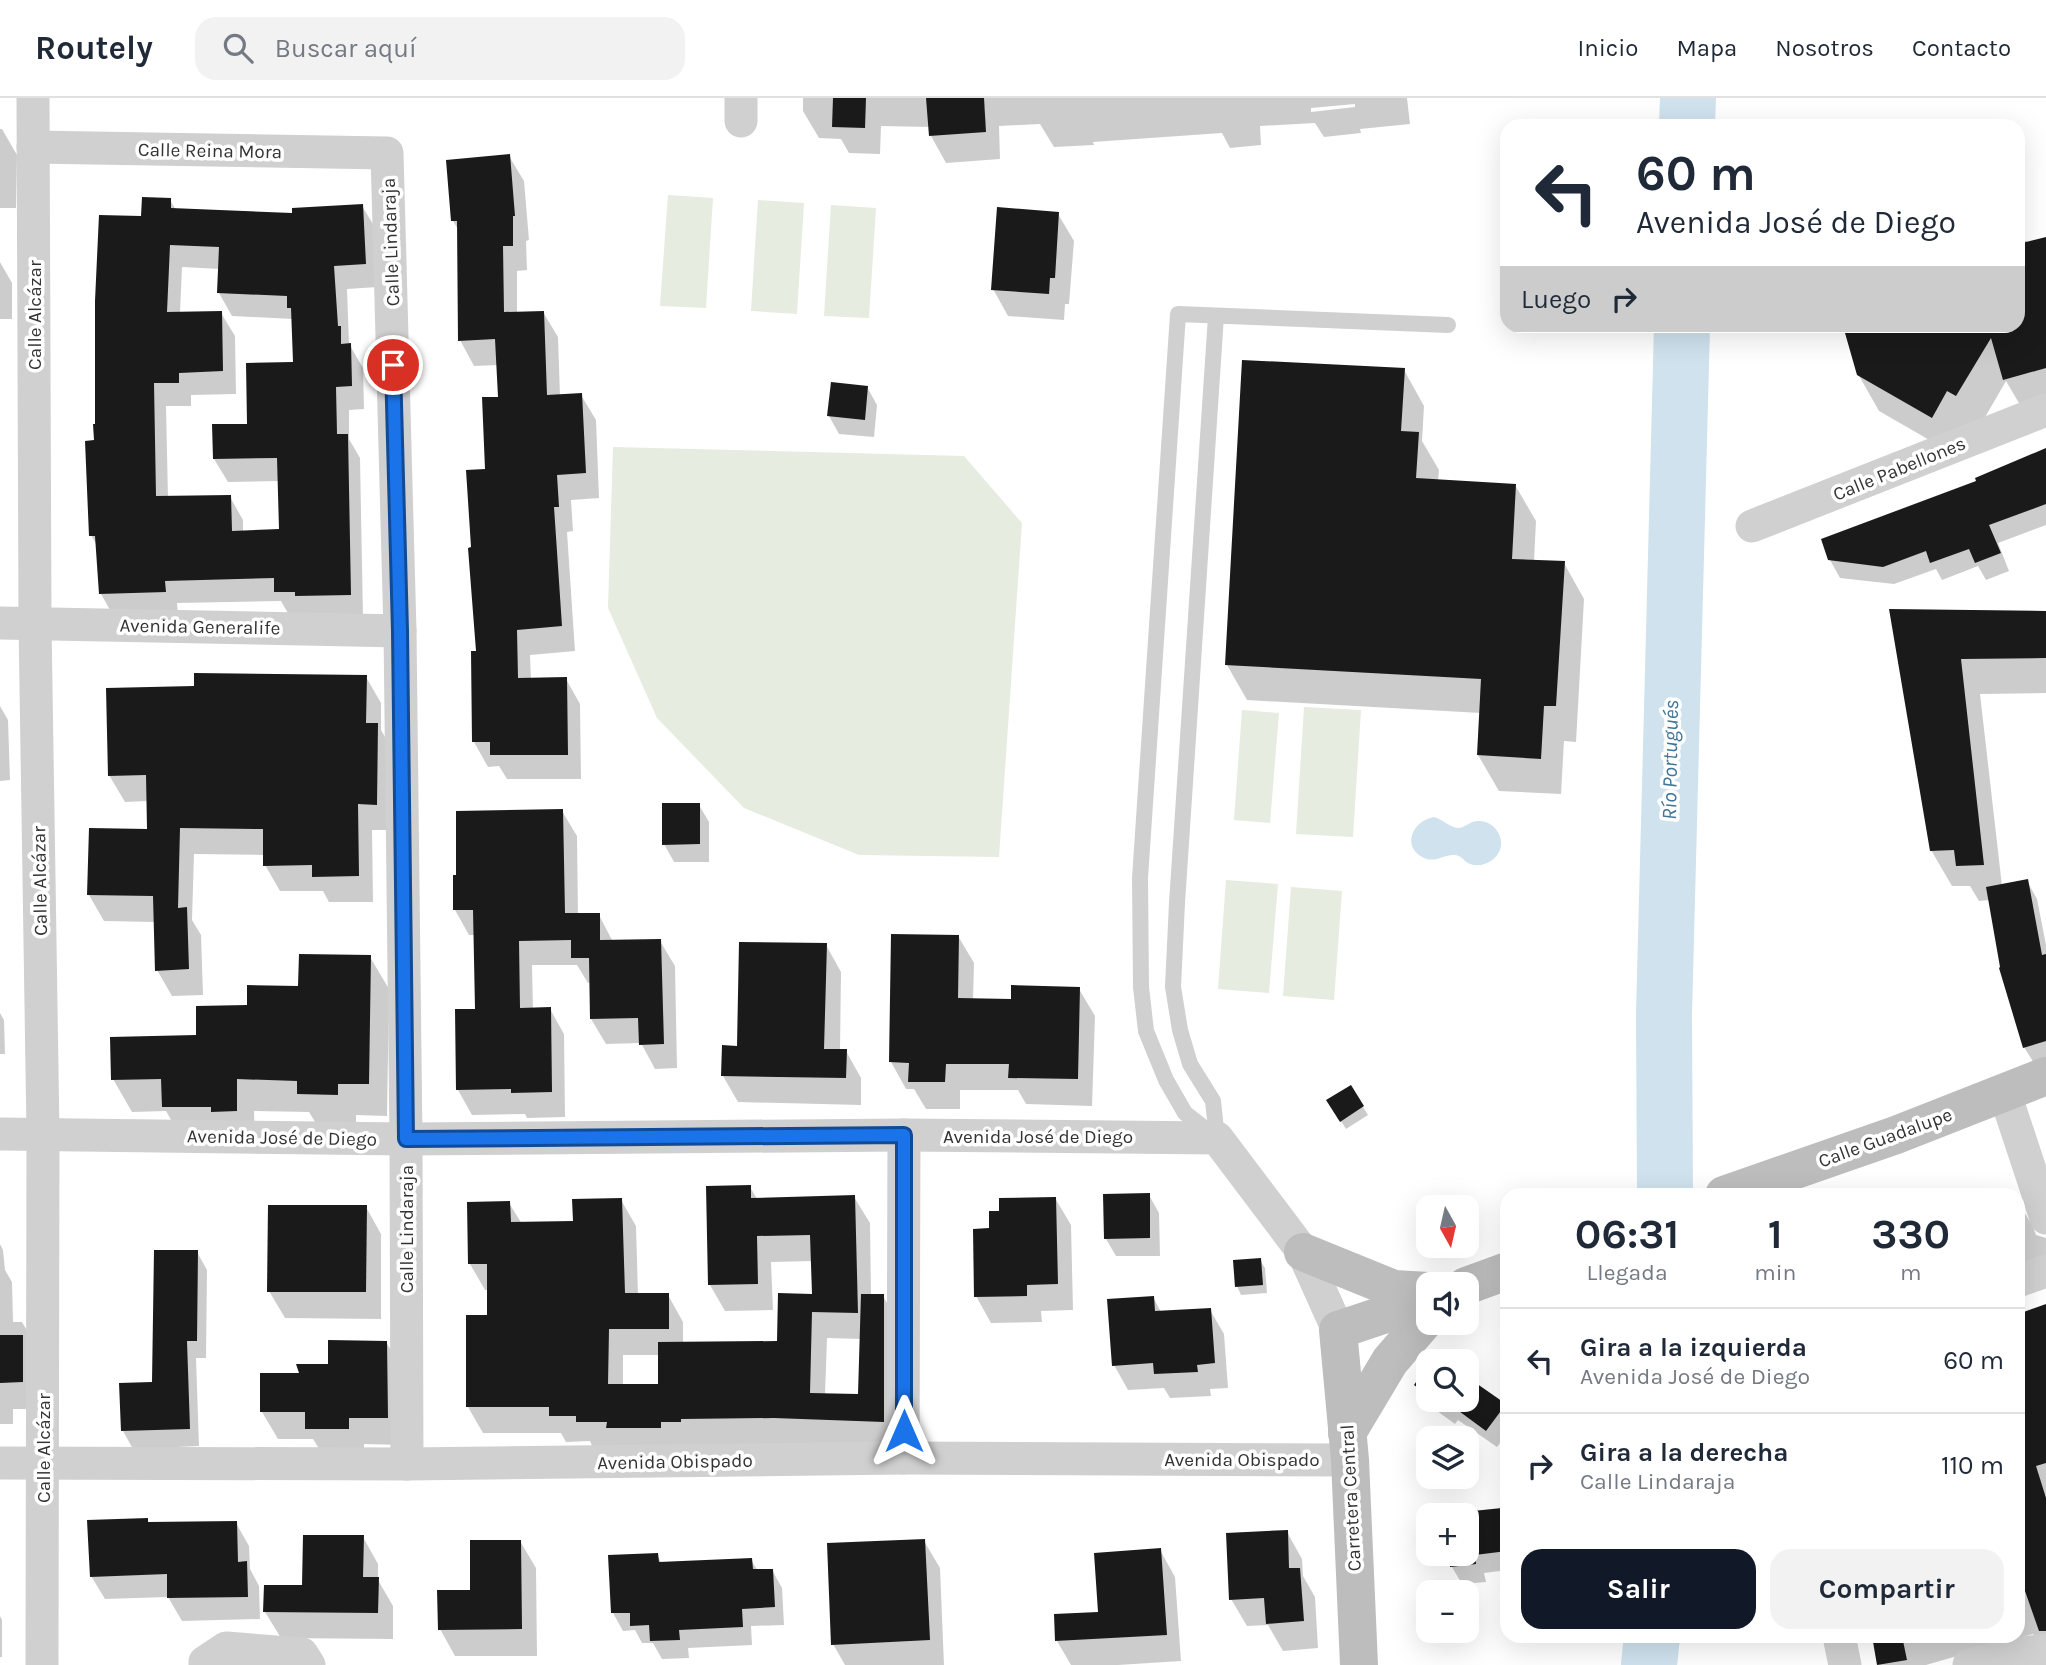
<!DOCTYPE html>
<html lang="es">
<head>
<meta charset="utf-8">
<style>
	:root { --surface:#fff; --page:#f2f2f3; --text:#1f2937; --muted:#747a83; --line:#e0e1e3; --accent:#111827 }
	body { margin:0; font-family:Karla,sans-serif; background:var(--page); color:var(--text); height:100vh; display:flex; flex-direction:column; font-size:26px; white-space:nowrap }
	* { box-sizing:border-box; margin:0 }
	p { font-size:23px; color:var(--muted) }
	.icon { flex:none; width:38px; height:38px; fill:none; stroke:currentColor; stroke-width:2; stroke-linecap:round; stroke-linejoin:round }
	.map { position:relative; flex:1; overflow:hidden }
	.panel { position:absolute; left:1500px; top:1090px; width:525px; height:455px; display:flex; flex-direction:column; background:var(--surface); border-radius:21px; box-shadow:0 7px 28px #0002 }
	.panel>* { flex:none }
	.hud { position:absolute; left:1500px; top:21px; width:525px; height:214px; border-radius:21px; box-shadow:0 7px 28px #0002; background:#fff; color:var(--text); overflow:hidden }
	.needle { width:46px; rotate:172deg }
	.tools { position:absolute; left:1416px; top:1097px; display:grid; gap:14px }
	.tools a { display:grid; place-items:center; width:63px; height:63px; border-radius:14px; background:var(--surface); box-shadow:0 7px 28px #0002; font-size:35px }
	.pin { position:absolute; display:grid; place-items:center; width:60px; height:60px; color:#fff; margin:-30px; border:4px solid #fff; border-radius:50%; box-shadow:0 2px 7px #0007 }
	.me { position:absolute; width:77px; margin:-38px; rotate:0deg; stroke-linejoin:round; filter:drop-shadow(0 0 5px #0008) }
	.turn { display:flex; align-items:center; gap:24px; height:147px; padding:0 21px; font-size:32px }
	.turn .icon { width:91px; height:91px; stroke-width:2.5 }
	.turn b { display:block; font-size:49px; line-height:60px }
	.then { display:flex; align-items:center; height:66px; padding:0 21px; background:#0003; gap:14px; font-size:26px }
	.eta { display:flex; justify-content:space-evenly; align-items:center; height:119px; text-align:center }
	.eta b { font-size:42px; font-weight:700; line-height:49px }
	.action { display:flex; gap:14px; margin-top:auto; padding:14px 21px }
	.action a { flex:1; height:80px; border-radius:21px; background:var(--accent); color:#fff; font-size:28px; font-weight:700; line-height:80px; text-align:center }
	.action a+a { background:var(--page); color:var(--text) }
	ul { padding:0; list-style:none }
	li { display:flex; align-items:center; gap:21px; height:105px; padding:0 21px; border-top:2px solid var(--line) }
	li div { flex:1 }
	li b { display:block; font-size:26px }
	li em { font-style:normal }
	header { display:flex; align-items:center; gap:42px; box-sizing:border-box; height:98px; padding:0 35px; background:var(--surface); border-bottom:2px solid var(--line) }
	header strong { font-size:33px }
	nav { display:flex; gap:38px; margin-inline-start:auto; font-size:24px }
	.search { width:490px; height:63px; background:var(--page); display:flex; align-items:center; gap:18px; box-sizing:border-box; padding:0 24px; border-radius:21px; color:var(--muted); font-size:26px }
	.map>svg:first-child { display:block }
</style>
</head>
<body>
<header>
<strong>Routely</strong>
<div class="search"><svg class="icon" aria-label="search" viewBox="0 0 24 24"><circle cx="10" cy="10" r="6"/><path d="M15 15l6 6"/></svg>Buscar aquí</div>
<nav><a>Inicio</a><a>Mapa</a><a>Nosotros</a><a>Contacto</a></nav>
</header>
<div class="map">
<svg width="2046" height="1567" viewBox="0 0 2046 1567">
	<rect width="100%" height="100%" fill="#fff"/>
	<!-- green -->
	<g fill="#e6ecdf">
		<polygon points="668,97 713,100 706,210 660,208"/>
		<polygon points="758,102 804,105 797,216 751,213"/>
		<polygon points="831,107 876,110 869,220 824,218"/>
		<polygon points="613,349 964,358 1022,425 999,759 859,757 744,710 657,620 608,510"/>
		<polygon points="1304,609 1361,612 1353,739 1296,736"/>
		<polygon points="1242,612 1279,615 1270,725 1234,722"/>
		<polygon points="1226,782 1278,786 1269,895 1218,891"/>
		<polygon points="1291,789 1342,793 1334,902 1283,898"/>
	</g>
	<!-- water -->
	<path fill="#cfe2ee" d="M1434,719C1442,721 1451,730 1458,730C1465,730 1470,723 1478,723C1493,722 1505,738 1500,752C1495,764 1480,771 1468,765C1463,762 1462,758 1455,757C1444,756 1436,765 1424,760C1401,749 1412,723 1434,719Z"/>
	<!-- shadow -->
	<g fill="#0003" fill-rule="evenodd">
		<path d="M803,0H1407L1410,26L1360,31L1361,35L1324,39L1315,25L1260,28L1261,47L1230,50L1222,35L1093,44L1094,47L1054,49L1040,26L999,28L1000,61L946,65L931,38L930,29L881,28L880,56L849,55L841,41L819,40L803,13ZM1355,6V9L1311,14V10Z"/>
		<polygon points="0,31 2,31 17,57 16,110 0,110"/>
		<polygon points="509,58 524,83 529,142 526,143 527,172 517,173 517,215 543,214 558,239 560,298 581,297 596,322 599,400 571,402 573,433 567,434 575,553 530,557 531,582 566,581 580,606 581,681 507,681 499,668 488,669 474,644 478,555 473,451 499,300 498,267 474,268 460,242 459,133 453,123"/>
		<path d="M170,102L176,112L294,116L362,108L376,131L378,189L347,191L349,246L363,270L364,311L349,312V341L360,360L363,520L289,517L281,503L177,505L178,516L114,519L101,496L98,449L91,437L96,344L143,120ZM182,169L220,171L219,195L232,218L293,221L294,266L249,328L214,361L228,384L279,383L281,433L243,434V422L230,399L168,400L166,308H191V297L236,296L235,238L221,215H180Z"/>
		<polygon points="1058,116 1074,143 1069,206 1065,206 1064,222 1008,218 993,191"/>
		<polygon points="2018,139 2030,145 2046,141 2046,311 2026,317 2006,283 1977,333 1952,355 1879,313 1858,276 1845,228 2018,228"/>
		<polygon points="0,164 12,185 12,221 0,221"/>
		<polygon points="1404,272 1424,308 1422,343 1439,372 1438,383 1515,387 1536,423 1534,463 1564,465 1584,501 1576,644 1564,643 1561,696 1499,693 1478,657 1481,615 1247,602 1227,567"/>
		<polygon points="867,289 877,307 874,339 839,336 829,318"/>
		<polygon points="2046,353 2046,427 1998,445 2009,473 1986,482 1978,468 1942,482 1936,471 1894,486 1840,480 1830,462 1978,384"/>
		<polygon points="1891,513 2046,515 2046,595 1980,596 2002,788 2027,783 2037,801 2046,847 2046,964 2035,967 2024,949 1990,802 1979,803 1970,788 1952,788 1931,752"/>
		<polygon points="366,579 381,605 381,632 393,653 392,732 372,732 373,804 329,804 323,793 280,793 265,767 265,757 194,756 192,822 201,837 203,897 172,898 157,872 155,824 104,823 89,797 149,733 148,703 125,704 109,677 196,589"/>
		<polygon points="0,608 8,622 10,682 0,683"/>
		<polygon points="699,707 709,724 709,764 674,764 664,746"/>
		<polygon points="562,713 577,738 578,817 599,817 613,844 660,843 675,868 677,970 655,971 641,945 606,946 591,921 591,885 588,885 577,867 532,867 533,911 550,911 564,936 565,1019 527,1020 525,1016 472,1017 458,992 476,912 475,837 469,837 455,812"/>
		<polygon points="958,838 974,865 973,902 1012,903 1079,891 1095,918 1092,1008 1026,1006 1018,992 960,992 960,1011 926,1011 914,991 906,991 891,964"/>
		<polygon points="826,847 841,874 840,953 846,953 861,980 861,1007 738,1004 723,978 739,950"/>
		<polygon points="370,859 389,891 387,1018 356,1017 356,1028 317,1027 309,1014 254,1013 255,1045 182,1041 166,1013 132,1014 113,981 198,939 249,909 300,890"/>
		<polygon points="0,915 4,922 5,956 0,956"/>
		<polygon points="1350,989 1368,1017 1346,1031 1328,1003"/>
		<path d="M750,1089L757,1101L854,1099L870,1125L871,1198H883L898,1224V1350H593L590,1343L566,1344L561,1335H483L468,1309L489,1219V1192H485L470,1166L509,1105L522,1126L575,1125L621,1102L636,1128L638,1197H668L683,1224V1245L778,1244L813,1197V1163L771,1164L773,1212L725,1213L710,1187ZM827,1240L862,1241L860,1298L825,1297ZM623,1257H660V1288L623,1287Z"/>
		<polygon points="1149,1097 1159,1115 1160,1158 1116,1158 1106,1141"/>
		<polygon points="1055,1100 1071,1127 1073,1212 1041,1213 1042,1224 991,1225 976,1198 991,1132"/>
		<polygon points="2018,1105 2019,1105 2033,1129 2036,1137 2046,1140 2046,1176 2018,1185"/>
		<polygon points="366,1109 381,1136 381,1221 285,1220 269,1193"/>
		<polygon points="0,1146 3,1152 5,1172 12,1184 13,1224 22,1224 38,1251 38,1311 13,1311 13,1326 0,1326"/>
		<polygon points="197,1154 207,1172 206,1260 196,1260 199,1348 133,1351 123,1333 154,1286"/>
		<polygon points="1260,1162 1265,1170 1267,1195 1241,1197 1237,1188"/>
		<polygon points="1153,1199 1161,1214 1210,1212 1224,1236 1228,1290 1210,1291 1211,1298 1170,1300 1164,1290 1128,1292 1114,1267"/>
		<polygon points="2046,1207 2046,1549 2041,1550 2033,1536 1926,1567 1878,1567 1873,1538 2018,1538 2018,1218"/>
		<polygon points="386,1244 402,1271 402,1347 364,1346 364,1357 323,1357 313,1341 278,1341 262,1314 301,1277 330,1268"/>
		<polygon points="1428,1270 1428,1302 1466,1302 1504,1308 1507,1312 1507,1336 1497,1349 1458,1322 1455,1326 1426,1305 1416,1287"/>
		<polygon points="1501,1411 1507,1421 1507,1472 1484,1475 1486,1484 1462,1486 1452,1469 1450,1456 1466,1456 1466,1418 1448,1418"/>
		<polygon points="147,1421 149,1426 236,1425 249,1448 250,1471 259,1488 260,1521 182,1523 168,1499 105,1501 91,1478"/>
		<polygon points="1287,1434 1302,1461 1303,1478 1315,1499 1318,1550 1283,1553 1268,1527 1247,1528 1231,1501"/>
		<polygon points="363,1439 378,1466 378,1482 393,1508 393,1541 281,1540 265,1514 304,1488"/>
		<polygon points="520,1443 536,1470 537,1558 455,1558 440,1531 472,1493"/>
		<polygon points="924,1443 940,1470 944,1567 845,1567 833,1546"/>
		<polygon points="1160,1452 1175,1479 1181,1563 1118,1567 1071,1567 1057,1543 1100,1515"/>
		<polygon points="657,1457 662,1466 751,1462 758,1473 772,1472 782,1490 784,1527 751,1528 752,1547 688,1550 689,1560 662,1561 653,1545 642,1545 635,1532 623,1533 613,1515"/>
		<polygon points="0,1518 2,1522 2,1559 0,1559"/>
	</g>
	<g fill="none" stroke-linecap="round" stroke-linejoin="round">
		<!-- river -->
		<g stroke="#cfe2ee" stroke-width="56">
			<polyline points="1687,28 1688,0"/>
			<polyline points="1665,1097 1664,916 1682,228"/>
			<polyline points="1649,1567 1652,1538"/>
		</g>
	</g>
	<!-- building -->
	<g fill="#1a1a1a" fill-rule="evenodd">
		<polygon points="833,0 866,0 865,30 832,29"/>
		<polygon points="926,0 984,0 986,34 929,38"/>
		<polygon points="510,56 515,118 513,118 513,148 503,148 504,214 544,213 547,297 582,295 586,375 557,377 559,409 554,409 562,528 517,532 518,580 567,579 568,657 490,657 490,644 472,644 471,553 476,553 468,450 471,449 466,372 485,371 482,299 498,299 495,241 458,243 457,123 451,123 446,62"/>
		<path d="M142,99L171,100V110L292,115V110L363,106L366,166L334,168L338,228H341V246L351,245L352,288L336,289L337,336H348L351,497L295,498V494H274V480L165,483L166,494L99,496L95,438H89L85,343L94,342L93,326H95V203L99,117L141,118ZM170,147L219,149L217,195L287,198V210H291L293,264L246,265L247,326H212L213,361L277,360L279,431L232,433L231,397L156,398L154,285H179V275L223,273L222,213L167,214Z"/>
		<polygon points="997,109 1059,114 1055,180 1050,180 1049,196 991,192"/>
		<polygon points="2046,139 2046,270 2003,282 1991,240 1956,298 1947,293 1932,320 1857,277 1843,228 2018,228 2018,146"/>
		<polygon points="1242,262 1405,270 1401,333 1419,334 1416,380 1516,386 1512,461 1565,463 1556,608 1544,608 1541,661 1477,657 1481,581 1225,567"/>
		<polygon points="831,284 868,288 865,322 827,318"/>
		<polygon points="2046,350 2046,406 1989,427 2001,455 1975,465 1969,451 1930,465 1926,453 1883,469 1828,462 1821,441 1976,383 1975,380"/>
		<polygon points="1889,511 2046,513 2046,560 1961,561 1984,767 1956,768 1954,752 1930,753"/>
		<polygon points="194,575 367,577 366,625 378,625 377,707 358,706 359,778 312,779 312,767 263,768 263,731 180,730 178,810 187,809 189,871 155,873 153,798 87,797 89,730 147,731 146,677 108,678 106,590 194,588"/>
		<polygon points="662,705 700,705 700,746 662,747"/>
		<polygon points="563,711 565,815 600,815 600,842 661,841 664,946 639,947 638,920 590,921 589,860 571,860 571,842 519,843 520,910 551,909 552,994 511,995 511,991 456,992 455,911 475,911 473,812 453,812 453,777 456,777 456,713"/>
		<polygon points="2028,781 2042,857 2046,856 2046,943 2023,950 1999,870 2000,869 1986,789"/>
		<polygon points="891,836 959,837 958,900 1011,901 1011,887 1080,889 1078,981 1008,980 1009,966 946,966 945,984 908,984 909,965 889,964"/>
		<polygon points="739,844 827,845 824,951 847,951 846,980 721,978 722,947 737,948"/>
		<polygon points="299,856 371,857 369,986 338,986 338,997 297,996 297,983 237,981 237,1013 211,1014 211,1009 162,1009 161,981 111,982 110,939 196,937 196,908 247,907 247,887 298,888"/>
		<polygon points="1351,987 1364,1008 1340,1024 1326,1002"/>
		<polygon points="751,1087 751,1100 855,1097 858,1215 812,1214 810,1295 858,1296 861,1196 884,1196 884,1324 774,1320 681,1321 681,1324 661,1324 661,1330 606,1330 607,1324 576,1324 576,1318 549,1318 549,1309 466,1309 466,1217 487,1217 487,1166 468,1166 467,1104 510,1103 511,1124 573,1123 572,1101 622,1100 625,1195 669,1195 669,1231 609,1231 608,1286 658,1286 658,1244 777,1243 778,1195 812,1196 810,1137 757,1138 758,1186 708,1187 706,1088"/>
		<polygon points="1150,1095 1150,1140 1104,1141 1103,1096"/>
		<polygon points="1056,1099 1058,1186 1027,1187 1027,1198 974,1199 973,1131 989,1130 989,1113 999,1113 999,1100"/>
		<polygon points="268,1107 367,1107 366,1194 267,1194"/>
		<polygon points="154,1152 198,1152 197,1243 187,1243 190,1331 121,1333 119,1285 152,1284"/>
		<polygon points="1261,1160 1263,1187 1235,1189 1233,1162"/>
		<polygon points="1154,1198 1155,1213 1211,1210 1215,1265 1197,1267 1198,1274 1154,1276 1153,1265 1112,1268 1107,1201"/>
		<polygon points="2046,1206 2046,1365 2036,1368 2046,1400 2046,1533 2039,1533 2018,1473 2018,1216"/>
		<polygon points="0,1237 23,1237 23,1284 0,1285"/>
		<polygon points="328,1242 387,1243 388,1320 349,1320 349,1331 305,1331 305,1314 260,1314 260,1275 299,1275 296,1266 328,1266"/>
		<polygon points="1428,1267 1428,1297 1414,1287"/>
		<polygon points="1473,1283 1506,1306 1486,1333 1448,1305 1445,1309 1435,1302 1466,1302 1466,1286 1469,1288"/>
		<polygon points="1502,1410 1507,1453 1475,1457 1476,1466 1450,1469 1449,1456 1466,1456 1466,1418 1444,1416"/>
		<polygon points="148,1420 148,1424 237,1423 238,1464 247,1463 248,1499 167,1500 167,1476 90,1479 87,1422"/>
		<polygon points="1288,1432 1289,1470 1300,1470 1304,1523 1266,1526 1264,1500 1229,1502 1226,1435"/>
		<polygon points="303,1437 364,1437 363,1479 379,1479 378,1515 263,1514 264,1487 302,1487"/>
		<polygon points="925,1441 930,1542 831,1547 827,1445"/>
		<polygon points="470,1442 521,1442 522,1531 438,1532 437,1492 470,1492"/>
		<polygon points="1161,1450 1167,1537 1055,1543 1054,1516 1098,1514 1094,1455"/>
		<polygon points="658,1455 659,1464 752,1460 753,1471 773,1471 775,1509 742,1511 743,1529 679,1532 680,1542 650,1543 649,1527 630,1528 630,1515 611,1515 608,1457"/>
		<polygon points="1872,1538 1902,1538 1907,1562 1877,1567"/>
	</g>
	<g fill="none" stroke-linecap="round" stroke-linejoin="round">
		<!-- lane -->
		<polyline stroke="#d0d0d0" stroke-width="16" points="1216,218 1177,805 1173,889 1180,932 1190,966 1213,1003 1217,1040 1185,1015 1166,982 1146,933 1141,889 1140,780 1178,216 1448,227"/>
		<!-- street -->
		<g stroke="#d0d0d0" stroke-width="33">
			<polyline points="33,0 35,525 43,1035 42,1567"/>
			<polyline points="741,23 741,0"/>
			<polyline points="33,49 387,55 400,533 406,1041 407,1366"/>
			<polyline points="1752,428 2046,312"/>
			<polyline points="0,525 400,533"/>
			<polyline points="2004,993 2046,1120"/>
			<polyline points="0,1036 406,1041 904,1037 1217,1040 1303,1154 1338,1232"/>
			<polyline points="2018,1183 2046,1173"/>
			<polyline points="903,1360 904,1037"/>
			<polyline points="0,1365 407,1366 903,1360 1350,1362"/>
			<polyline points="1839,1538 1845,1567"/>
			<polyline points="205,1567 205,1564 226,1550 302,1556 309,1567"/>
			<polyline points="1969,1567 2009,1557 2046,1552"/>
		</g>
		<!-- secondary -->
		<g stroke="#bdbdbd" stroke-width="38">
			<polyline points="1724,1097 1896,1037 2046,978"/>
			<polyline points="1303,1154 1394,1191 1428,1193"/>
			<polyline points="1466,1188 1507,1173"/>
			<polyline points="1347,1335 1390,1263 1428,1219"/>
			<polyline points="1359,1567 1350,1362 1338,1232 1428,1202"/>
		</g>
	</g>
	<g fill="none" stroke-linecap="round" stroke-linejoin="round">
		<!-- route casing -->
		<g stroke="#114b97" stroke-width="18">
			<polyline id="route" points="393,267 400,533 406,1041 904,1037 904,1333"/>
		</g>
		<!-- route -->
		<use href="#route" stroke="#1a73e8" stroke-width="12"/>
	</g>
	<g text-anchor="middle" stroke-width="7" stroke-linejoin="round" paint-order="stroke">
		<!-- street labels -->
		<g font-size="19" fill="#333" stroke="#fff">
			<text transform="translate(210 52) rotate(1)" y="7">Calle Reina Mora</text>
			<text transform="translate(390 144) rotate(-92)" y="7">Calle Lindaraja</text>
			<text transform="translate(34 217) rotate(-90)" y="7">Calle Alcázar</text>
			<text transform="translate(1899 370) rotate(-22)" y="7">Calle Pabellones</text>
			<text transform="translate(200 528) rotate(1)" y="7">Avenida Generalife</text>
			<text transform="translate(39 783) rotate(-91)" y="7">Calle Alcázar</text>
			<text x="1038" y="1045">Avenida José de Diego</text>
			<text transform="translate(282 1039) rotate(1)" y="7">Avenida José de Diego</text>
			<text transform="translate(1885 1039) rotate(-20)" y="7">Calle Guadalupe</text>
			<text transform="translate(406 1131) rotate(-90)" y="7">Calle Lindaraja</text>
			<text transform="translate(43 1350) rotate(-90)" y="7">Calle Alcázar</text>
			<text x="1242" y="1368">Avenida Obispado</text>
			<text transform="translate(675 1363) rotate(-1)" y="7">Avenida Obispado</text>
			<text transform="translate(1350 1400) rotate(-93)" y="7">Carretera Central</text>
		</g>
		<!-- water labels -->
		<g font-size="21" font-style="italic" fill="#3f7597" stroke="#fff">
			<text transform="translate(1670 662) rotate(-89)" y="7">Río Portugués</text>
		</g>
	</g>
</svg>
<div class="tools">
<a><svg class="needle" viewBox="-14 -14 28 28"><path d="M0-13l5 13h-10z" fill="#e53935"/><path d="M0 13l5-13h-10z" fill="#747a83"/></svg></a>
<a><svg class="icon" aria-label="sound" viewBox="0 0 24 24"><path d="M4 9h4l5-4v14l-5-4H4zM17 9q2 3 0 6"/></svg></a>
<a><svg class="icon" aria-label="search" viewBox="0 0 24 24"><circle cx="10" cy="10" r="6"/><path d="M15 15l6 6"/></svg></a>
<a><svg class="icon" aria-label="layers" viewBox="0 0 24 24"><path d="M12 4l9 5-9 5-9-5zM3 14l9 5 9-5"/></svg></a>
<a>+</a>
<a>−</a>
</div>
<div class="pin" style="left:393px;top:267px;background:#d93025"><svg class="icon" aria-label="arrive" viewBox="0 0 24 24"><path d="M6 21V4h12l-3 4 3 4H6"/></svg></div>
<svg class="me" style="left:904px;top:1333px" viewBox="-20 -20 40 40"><path d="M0-17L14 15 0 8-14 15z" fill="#1a73e8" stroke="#fff" stroke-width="4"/></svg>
<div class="hud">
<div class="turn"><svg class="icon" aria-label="left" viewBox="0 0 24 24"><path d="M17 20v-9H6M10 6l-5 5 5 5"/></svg><div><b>60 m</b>Avenida José de Diego</div></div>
<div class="then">Luego<svg class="icon" aria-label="right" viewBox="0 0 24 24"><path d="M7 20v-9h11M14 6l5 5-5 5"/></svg></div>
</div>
<section class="panel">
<div class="eta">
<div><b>06:31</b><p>Llegada</p></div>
<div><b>1</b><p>min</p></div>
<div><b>330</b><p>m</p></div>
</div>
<ul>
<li><svg class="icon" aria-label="left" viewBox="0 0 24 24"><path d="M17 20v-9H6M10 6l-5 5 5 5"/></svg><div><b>Gira a la izquierda</b><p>Avenida José de Diego</p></div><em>60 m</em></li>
<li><svg class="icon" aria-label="right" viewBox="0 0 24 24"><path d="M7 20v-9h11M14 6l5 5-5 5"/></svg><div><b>Gira a la derecha</b><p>Calle Lindaraja</p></div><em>110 m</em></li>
</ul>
<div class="action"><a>Salir</a><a>Compartir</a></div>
</section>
</div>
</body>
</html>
